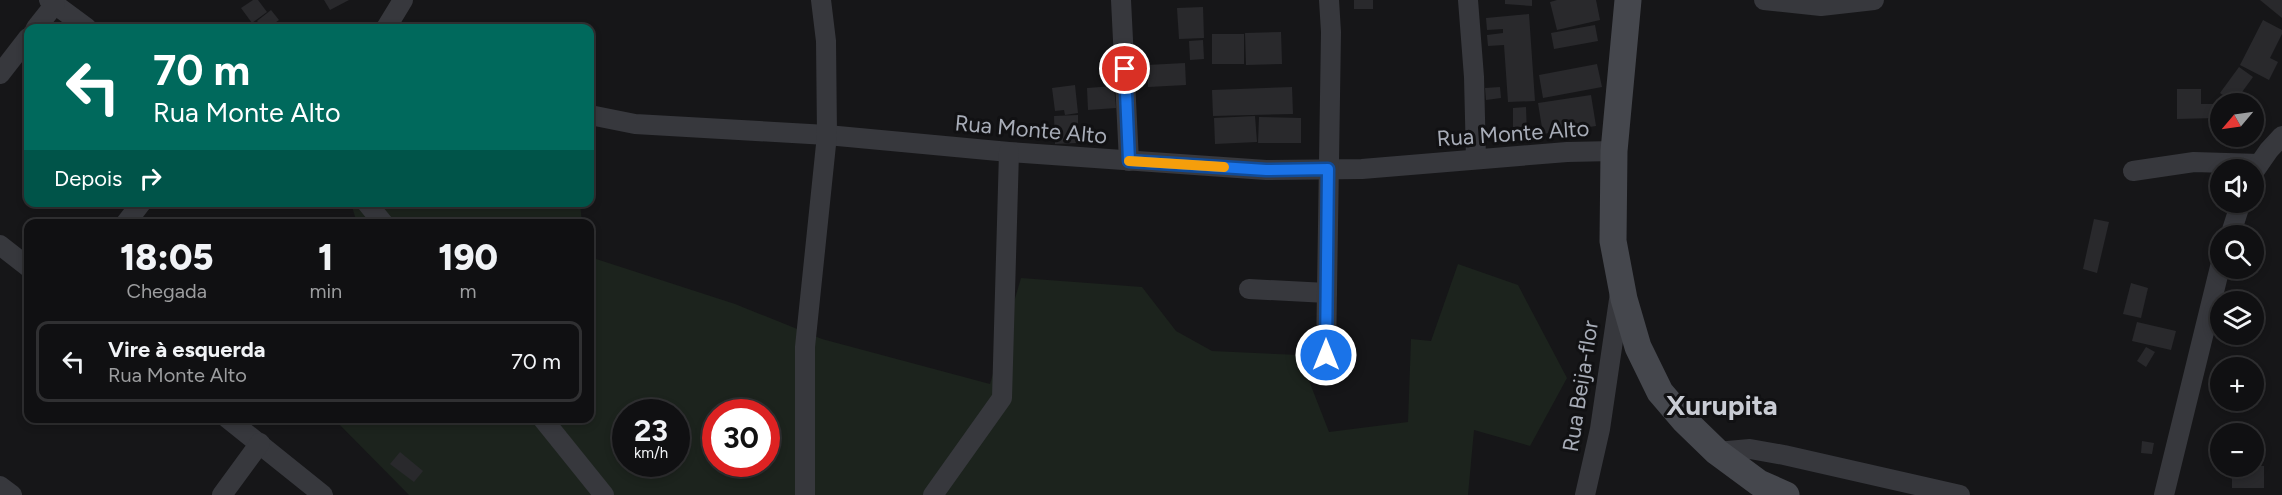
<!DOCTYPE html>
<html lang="pt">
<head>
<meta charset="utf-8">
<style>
	:root { --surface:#101012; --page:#19191b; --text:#f1f3f6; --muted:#9c9d9f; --line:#303032 }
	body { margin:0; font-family:Figtree,sans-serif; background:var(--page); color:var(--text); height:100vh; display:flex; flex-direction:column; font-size:22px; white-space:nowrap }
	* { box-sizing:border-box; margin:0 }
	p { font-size:20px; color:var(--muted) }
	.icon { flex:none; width:33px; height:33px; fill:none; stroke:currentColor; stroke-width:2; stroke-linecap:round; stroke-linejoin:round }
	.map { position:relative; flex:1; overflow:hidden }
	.sheet { position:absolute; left:24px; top:219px; width:570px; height:204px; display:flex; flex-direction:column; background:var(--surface); border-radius:12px; box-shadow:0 3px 9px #0003,0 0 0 2px var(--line) }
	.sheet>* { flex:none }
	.top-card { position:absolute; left:24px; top:24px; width:570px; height:183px; border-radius:12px; box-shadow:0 3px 9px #0003,0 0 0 2px var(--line); background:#00695c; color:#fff; overflow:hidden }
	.needle { width:39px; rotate:241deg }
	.fabs { position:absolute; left:2210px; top:93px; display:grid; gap:12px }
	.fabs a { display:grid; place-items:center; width:54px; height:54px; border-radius:50%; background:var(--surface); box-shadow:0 3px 9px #0003,0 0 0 2px var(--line); font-size:30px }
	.speed { position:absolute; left:612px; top:399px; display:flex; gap:12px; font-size:30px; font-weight:700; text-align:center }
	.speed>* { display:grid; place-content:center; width:78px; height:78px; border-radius:50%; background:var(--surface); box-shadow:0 3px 9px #0003,0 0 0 2px var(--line); line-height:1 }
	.speed small { font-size:15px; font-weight:400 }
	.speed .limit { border:9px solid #d22; background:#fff; color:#111 }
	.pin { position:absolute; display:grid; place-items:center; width:51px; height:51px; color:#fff; margin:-26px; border:3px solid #fff; border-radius:50%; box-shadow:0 2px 6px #0007 }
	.me { position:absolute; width:66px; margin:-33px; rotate:0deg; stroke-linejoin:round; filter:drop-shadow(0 0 4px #0008) }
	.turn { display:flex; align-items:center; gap:21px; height:126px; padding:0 30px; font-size:27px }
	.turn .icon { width:78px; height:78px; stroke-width:2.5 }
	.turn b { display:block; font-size:42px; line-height:51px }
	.then { display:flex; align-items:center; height:57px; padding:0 30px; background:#0003; gap:12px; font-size:22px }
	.eta { display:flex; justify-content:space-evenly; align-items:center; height:102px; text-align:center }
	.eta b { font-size:36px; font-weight:800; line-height:42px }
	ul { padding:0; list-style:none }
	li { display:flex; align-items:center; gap:18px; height:81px; margin:0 12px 9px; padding:0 18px; border:3px solid var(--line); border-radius:12px }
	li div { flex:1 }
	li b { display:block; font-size:22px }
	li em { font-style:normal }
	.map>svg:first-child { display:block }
</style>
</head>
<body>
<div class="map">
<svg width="2282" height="495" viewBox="0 0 2282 495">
	<rect width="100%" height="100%" fill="#161618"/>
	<!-- green -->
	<g fill="#1c231d" fill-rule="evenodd">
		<polygon points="351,203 580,203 582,223 354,223 356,220"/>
		<path d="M590,257L735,304L822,339L990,384L1021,278L1142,287L1176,331L1212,351L1299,355L1329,432L1408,422L1411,339L1431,341L1458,264L1518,285L1567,378L1530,446L1474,430L1468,495H409L334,419L590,418ZM626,412H676V464H626ZM716,412H766V464H716Z"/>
	</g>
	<!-- building -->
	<g fill="#29292c">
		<polygon points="253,0 258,0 267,12 252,23 241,8"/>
		<polygon points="324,0 349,0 330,10"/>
		<rect x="1354" y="0" width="19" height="9"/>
		<polygon points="1505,0 1532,0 1532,6 1505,4"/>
		<polygon points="1557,0 1596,0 1600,20 1557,30 1550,2"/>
		<polygon points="2260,0 2282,0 2282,18"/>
		<polygon points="1203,7 1204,38 1179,39 1177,8"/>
		<polygon points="271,10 279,20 268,28 263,28 257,21"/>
		<polygon points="1529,14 1535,101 1508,102 1504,45 1488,46 1487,35 1503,33 1503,29 1487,30 1486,18"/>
		<polygon points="2263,20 2282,30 2282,34 2270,58 2278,62 2269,80 2240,65"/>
		<polygon points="1595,25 1598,41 1554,49 1551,33"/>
		<polygon points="1281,32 1282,64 1246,65 1245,33"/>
		<rect x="1212" y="34" width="32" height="30"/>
		<polygon points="1203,40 1204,59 1190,60 1189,41"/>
		<polygon points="1185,63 1186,85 1148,87 1147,65"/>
		<polygon points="1597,64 1602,87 1543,98 1539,75"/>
		<polygon points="2239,67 2253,77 2234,103 2220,93"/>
		<polygon points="1075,85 1078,113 1065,115 1064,110 1055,111 1052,88"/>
		<polygon points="1114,86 1116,108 1088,110 1087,88"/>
		<polygon points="1292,87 1293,114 1213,116 1212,90"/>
		<polygon points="1500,87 1501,98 1486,100 1485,88"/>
		<polygon points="2177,89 2201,89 2201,104 2216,104 2216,118 2177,119"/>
		<polygon points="1591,95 1596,126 1543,134 1538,103"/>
		<polygon points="1526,107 1527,135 1513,136 1513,108"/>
		<polygon points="1078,115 1078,143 1055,144 1054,116"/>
		<polygon points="1255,116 1257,142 1215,144 1214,118"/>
		<polygon points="1259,117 1301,118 1301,143 1258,143"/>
		<polygon points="2094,219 2109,222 2097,273 2083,269"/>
		<polygon points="2131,283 2148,288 2141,318 2123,314"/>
		<polygon points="2137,322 2176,331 2171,350 2132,341"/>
		<polygon points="2146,347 2155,352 2146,367 2137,361"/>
		<polygon points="2142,441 2154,443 2152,454 2141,453"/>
		<polygon points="400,452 423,471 414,482 390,464"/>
		<rect x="2232" y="466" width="32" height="22"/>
	</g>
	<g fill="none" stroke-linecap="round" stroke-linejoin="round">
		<!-- street -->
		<g stroke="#37383d" stroke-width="20">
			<polyline points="49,0 87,28"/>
			<polyline points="1121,0 1129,161"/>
			<polyline points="1468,0 1474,77 1476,159"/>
			<polyline points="1764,0 1821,6 1874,0"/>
			<polyline points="36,28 55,4"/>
			<polyline points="386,28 403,0"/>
			<polyline points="0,74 28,38"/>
			<polyline points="590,115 635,124 827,135 1009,152 1266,170 1362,169 1567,152 1614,151"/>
			<polyline points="2133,171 2194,162 2259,164"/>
			<polyline points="2253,173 2269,150 2282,136"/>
			<polyline points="366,202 384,224"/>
			<polyline points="125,224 142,202"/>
			<polyline points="2230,236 2241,202"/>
			<polyline points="0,245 28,267"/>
			<polyline points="1249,289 1327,293"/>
			<polyline points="1326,355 1331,32 1329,0"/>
			<polyline points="227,418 323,495"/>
			<polyline points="542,418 604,495"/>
			<polyline points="1717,452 1750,449 1784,455 1960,495"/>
			<polyline points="0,486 12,495"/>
			<polyline points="222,495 260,443"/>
			<polyline points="805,495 805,347 827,135 826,41 821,0"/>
			<polyline points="933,495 1002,398 1009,152"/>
			<polyline points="1585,495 1600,429 1620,293"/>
			<polyline points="2164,495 2220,267"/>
		</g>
		<!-- secondary -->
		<polyline stroke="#45474d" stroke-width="27" points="1628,0 1614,151 1613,241 1624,299 1638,347 1660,392 1684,420 1717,452 1759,483 1786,495"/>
	</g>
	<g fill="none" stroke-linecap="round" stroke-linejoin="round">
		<!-- route casing -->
		<g stroke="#114b97" stroke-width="15">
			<polyline id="route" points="1125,69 1129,161 1266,170 1328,169 1326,355"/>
		</g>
		<!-- route -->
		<use href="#route" stroke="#1a73e8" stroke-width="10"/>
		<!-- slow -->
		<polyline stroke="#f59e0b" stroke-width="10" points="1129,161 1224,167"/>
	</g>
	<g text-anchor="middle" stroke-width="6" stroke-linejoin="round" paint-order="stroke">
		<!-- street labels -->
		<g font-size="22" fill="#a8adb8" stroke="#111113">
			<text transform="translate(1031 129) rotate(5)" y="8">Rua Monte Alto</text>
			<text transform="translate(1513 133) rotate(-4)" y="8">Rua Monte Alto</text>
			<text transform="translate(1580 386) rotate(-81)" y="8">Rua Beija-flor</text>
		</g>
		<!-- district labels -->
		<g font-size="28" font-weight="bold" fill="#c9ccd4" stroke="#111113">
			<text x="1722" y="415">Xurupita</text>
		</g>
	</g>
</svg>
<div class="fabs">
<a><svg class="needle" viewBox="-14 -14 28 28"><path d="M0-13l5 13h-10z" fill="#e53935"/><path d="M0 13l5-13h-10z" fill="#9c9d9f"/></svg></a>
<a><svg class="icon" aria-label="sound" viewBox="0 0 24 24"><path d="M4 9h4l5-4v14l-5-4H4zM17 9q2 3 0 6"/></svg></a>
<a><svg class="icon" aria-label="search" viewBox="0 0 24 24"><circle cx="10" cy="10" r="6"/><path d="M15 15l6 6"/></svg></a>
<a><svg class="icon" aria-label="layers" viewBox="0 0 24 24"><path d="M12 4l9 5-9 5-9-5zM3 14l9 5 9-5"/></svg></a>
<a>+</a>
<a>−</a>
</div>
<div class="speed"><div>23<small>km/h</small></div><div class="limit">30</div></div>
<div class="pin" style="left:1125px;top:69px;background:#d93025"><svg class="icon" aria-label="arrive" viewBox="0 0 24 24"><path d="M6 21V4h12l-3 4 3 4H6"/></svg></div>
<svg class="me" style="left:1326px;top:355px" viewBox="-20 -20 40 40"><circle r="17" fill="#1a73e8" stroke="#fff" stroke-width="3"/><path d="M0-11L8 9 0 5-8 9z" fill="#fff"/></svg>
<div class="top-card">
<div class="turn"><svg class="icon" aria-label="left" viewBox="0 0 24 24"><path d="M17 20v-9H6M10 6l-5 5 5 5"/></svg><div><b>70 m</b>Rua Monte Alto</div></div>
<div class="then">Depois<svg class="icon" aria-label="right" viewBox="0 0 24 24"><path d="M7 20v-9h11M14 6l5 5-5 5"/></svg></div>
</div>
<section class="sheet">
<div class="eta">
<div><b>18:05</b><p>Chegada</p></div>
<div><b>1</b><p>min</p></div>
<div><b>190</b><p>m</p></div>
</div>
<ul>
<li><svg class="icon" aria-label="left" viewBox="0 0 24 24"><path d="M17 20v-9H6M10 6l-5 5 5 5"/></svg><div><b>Vire à esquerda</b><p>Rua Monte Alto</p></div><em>70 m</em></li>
</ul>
</section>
</div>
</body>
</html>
